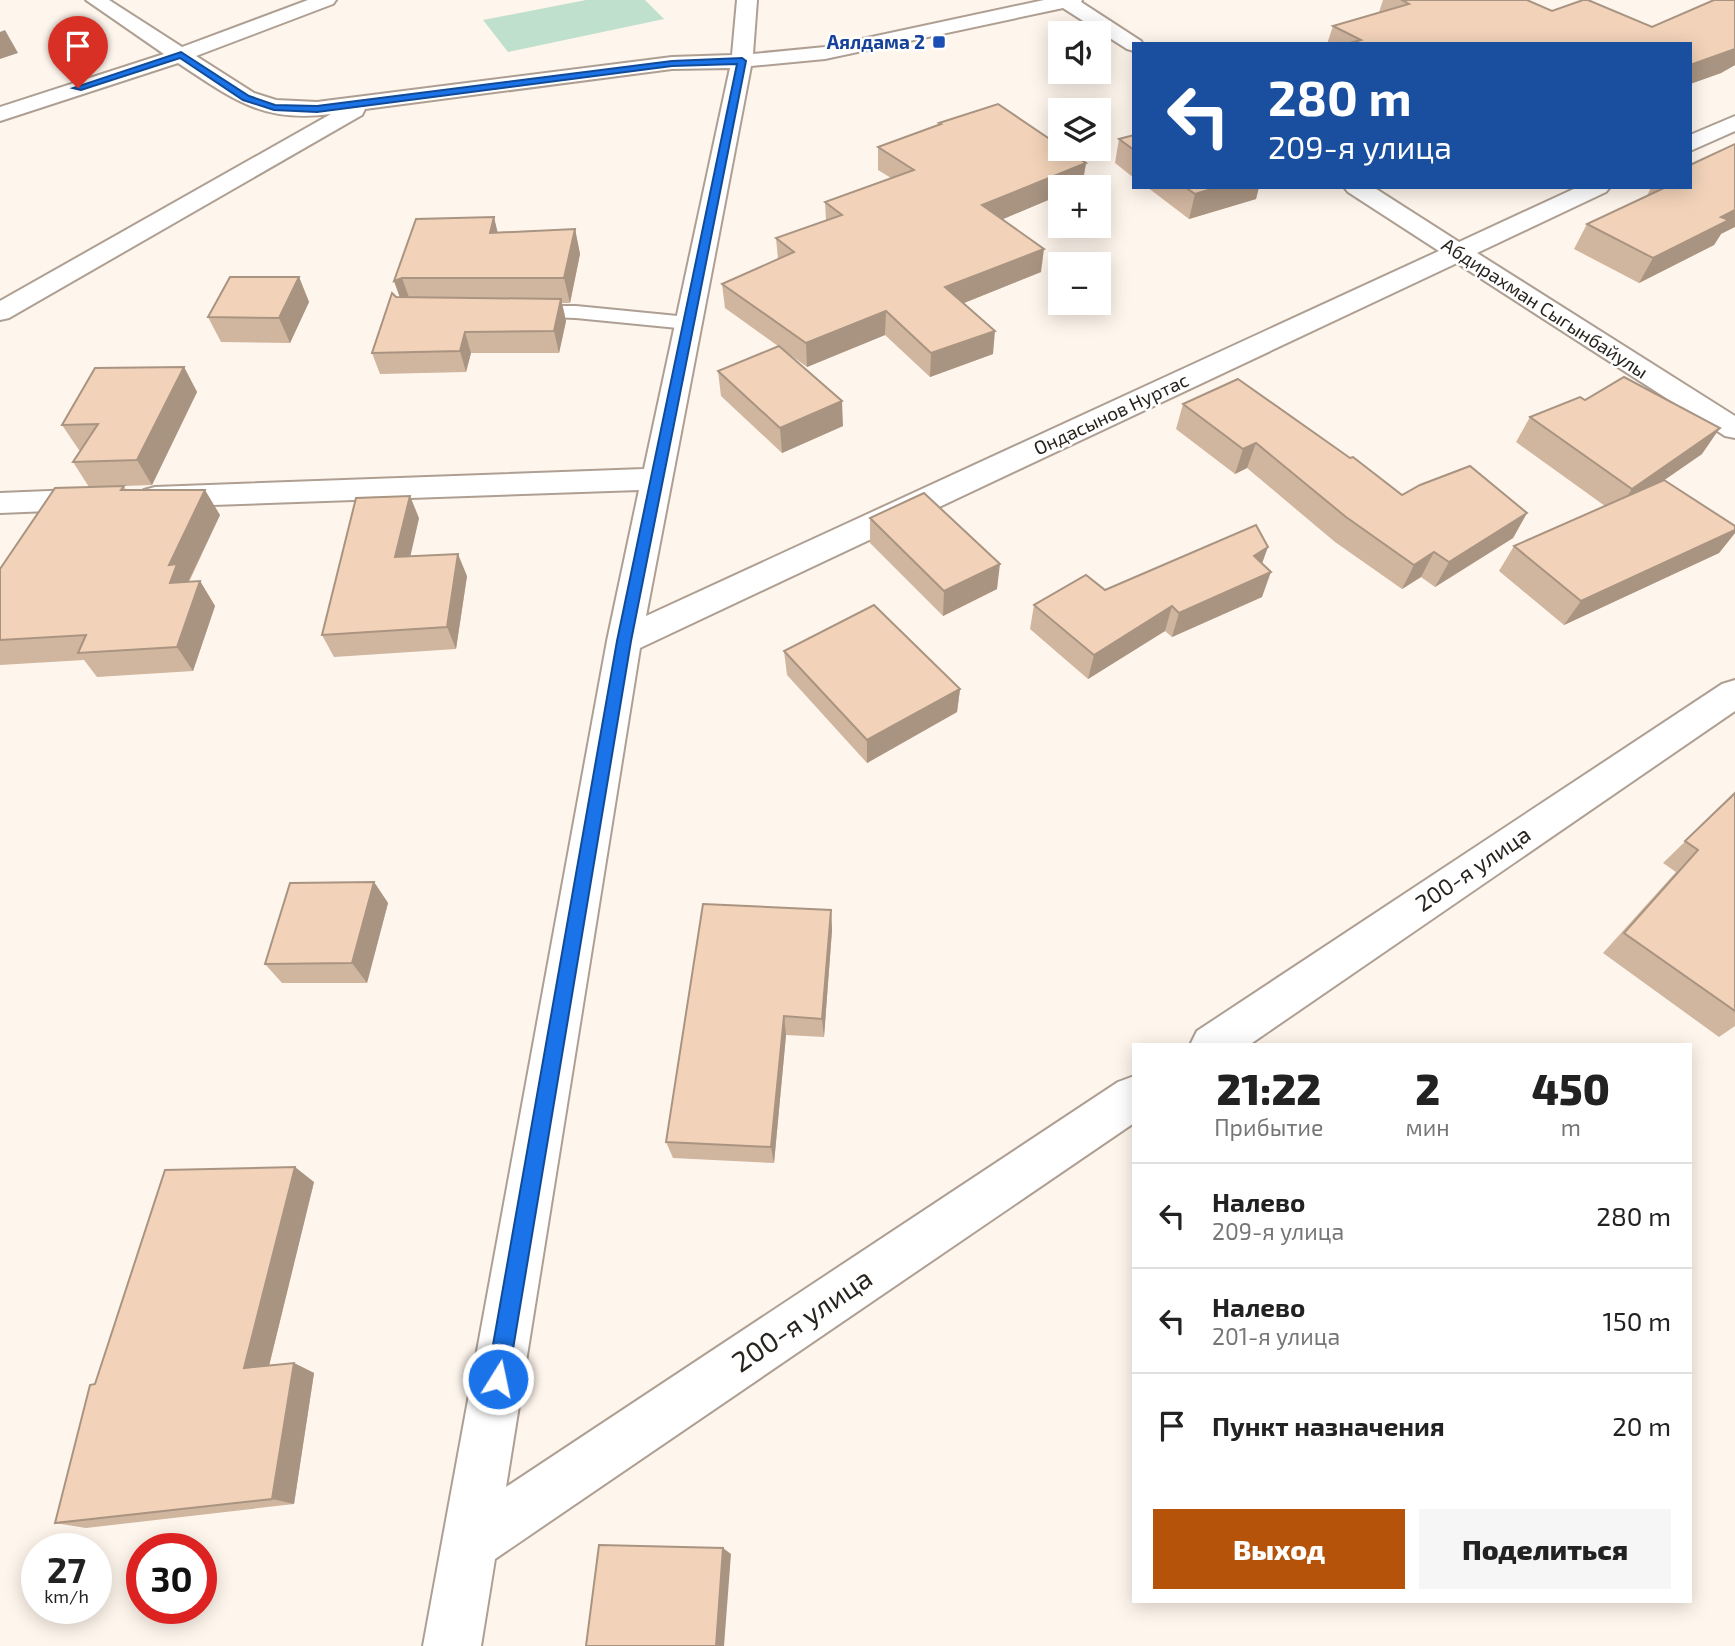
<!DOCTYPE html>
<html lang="ru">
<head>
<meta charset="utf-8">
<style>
	:root { --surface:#fff; --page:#f6f6f6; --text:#222; --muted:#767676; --line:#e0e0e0; --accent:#b45309 }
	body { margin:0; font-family:"Exo 2",sans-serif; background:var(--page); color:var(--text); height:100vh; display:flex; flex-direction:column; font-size:26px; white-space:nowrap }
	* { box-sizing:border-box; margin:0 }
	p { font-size:23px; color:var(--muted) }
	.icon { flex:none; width:38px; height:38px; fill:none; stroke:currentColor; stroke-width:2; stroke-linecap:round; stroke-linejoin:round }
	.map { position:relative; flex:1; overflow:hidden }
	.drawer { position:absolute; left:1132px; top:1043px; width:560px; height:560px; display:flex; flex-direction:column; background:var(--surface); border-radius:0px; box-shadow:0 4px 18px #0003 }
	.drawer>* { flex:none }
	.hud { position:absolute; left:1132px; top:42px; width:560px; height:147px; border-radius:0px; box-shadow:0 4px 18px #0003; background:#1a4fa0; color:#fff; overflow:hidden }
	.buttons { position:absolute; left:1048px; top:21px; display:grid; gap:14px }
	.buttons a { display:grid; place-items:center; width:63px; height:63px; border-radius:0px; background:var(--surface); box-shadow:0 4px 18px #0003; font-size:35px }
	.speed { position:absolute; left:21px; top:1533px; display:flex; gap:14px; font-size:35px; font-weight:700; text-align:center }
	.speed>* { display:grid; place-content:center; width:91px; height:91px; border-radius:50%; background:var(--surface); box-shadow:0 4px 18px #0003; line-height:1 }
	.speed small { font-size:18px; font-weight:400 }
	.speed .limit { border:10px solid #d22; background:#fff; color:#111 }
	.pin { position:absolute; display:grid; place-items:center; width:60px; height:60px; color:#fff; margin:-72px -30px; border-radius:50% 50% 50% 0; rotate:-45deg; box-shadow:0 0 7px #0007 }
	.pin .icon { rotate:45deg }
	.me { position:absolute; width:77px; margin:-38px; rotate:10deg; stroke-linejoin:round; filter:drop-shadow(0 0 5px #0008) }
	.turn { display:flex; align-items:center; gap:24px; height:147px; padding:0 21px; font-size:32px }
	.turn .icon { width:91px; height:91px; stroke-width:2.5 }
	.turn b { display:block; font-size:49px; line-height:60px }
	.eta { display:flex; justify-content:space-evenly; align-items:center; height:119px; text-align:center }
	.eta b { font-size:42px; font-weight:800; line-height:49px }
	.button { display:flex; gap:14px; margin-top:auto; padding:14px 21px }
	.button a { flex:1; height:80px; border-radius:0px; background:var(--accent); color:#fff; font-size:28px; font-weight:800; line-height:80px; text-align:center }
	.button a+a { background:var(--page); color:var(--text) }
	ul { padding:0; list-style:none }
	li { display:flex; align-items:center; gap:21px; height:105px; padding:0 21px; border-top:2px solid var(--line) }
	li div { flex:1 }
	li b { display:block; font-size:26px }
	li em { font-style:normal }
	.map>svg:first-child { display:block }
</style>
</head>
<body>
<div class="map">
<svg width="1735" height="1646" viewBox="0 0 1735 1646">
	<rect width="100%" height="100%" fill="#fef5ec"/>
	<!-- green -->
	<polygon fill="#bee0cd" points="586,0 645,0 664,19 508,52 483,20"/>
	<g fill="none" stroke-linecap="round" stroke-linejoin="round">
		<!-- service casing -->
		<g stroke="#ae9f92" stroke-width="4">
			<polygon id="service" points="526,306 576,306 688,317 698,323 688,329 576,318 519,316 516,312 519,308"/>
		</g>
		<!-- minor casing -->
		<g stroke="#ae9f92" stroke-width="4">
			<g id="minor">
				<path d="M86,0H109L182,47L308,0H336L333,4L196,56L254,93L276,100L317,102L672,57L732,55L737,0H757L753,54L825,47L1044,0H1082L1081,2L1141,41L1143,44H1134V51L1127,49L1063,8L825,59L751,66L646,616L1439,251L1348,192L1344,187H1373L1459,242L1578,187H1610L1606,192L1477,253L1735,416V438L1725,436L1457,263L640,648L506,1487L1118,1082L1134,1076V1123L495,1559L481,1646H423L607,641L639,490L155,507L144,504L139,497L144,490L155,487L644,469L730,68L672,69L365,109L362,115L9,318L0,320V301L331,114C262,123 233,99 178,63L0,121V107L164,54Z"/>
				<polygon points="1735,116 1735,131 1690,151 1690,135"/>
				<polygon points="98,489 109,492 114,499 109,506 98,509 0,513 0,493"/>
				<polygon points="1735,680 1735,711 1249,1045 1190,1045 1197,1031 1722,684"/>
			</g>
		</g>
		<!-- service -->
		<use href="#service" fill="#fff" fill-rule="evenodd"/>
		<!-- minor -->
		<use href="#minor" fill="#fff" fill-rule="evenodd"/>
	</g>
	<!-- wall -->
	<g fill="#d0b59f">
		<polygon points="1383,0 1527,0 1552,11 1583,0 1588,0 1652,27 1714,0 1735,0 1735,65 1721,73 1690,84 1690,44 1327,44 1333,26 1379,12"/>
		<polygon points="939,123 1086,163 1082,186 1079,187 1060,187 1060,195 1002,219 1041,272 964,303 993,354 930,377 885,335 807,367 725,308 722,284 778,259 776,238 826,220 825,202 891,178 878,170 878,147 939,125"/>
		<polygon points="1134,135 1134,178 1115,163 1119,139"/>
		<polygon points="1147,187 1259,187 1256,199 1189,219"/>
		<polygon points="1651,187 1690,187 1721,234 1714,245 1639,283 1574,249 1587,224 1647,196"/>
		<polygon points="575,229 580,254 570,303 562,303 566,321 559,353 471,353 466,372 380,374 372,353 396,297 400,297 394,281 498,232"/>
		<polygon points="299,277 309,302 290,343 221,342 208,317"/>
		<polygon points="184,367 197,392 152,485 124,486 126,490 220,515 189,582 200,581 215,606 193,671 97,677 84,660 0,665 0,569 89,487 73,462 81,450 79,450 62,425"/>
		<polygon points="718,371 843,426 782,453 721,396"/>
		<polygon points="1585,400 1702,454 1663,481 1735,526 1735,533 1719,553 1564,625 1499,571 1514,546 1605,506 1516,442 1530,417"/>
		<polygon points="1183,404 1402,495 1527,513 1513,538 1435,587 1421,577 1402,589 1335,542 1247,468 1235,474 1176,429"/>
		<polygon points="419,518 410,556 467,576 456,649 334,657 322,635"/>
		<polygon points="870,518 997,589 943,616 870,543"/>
		<polygon points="1262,564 1262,597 1172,637 1165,631 1088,679 1030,629 1034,605 1105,590"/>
		<polygon points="784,651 960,689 957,712 867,763 787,675"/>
		<polygon points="1735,793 1735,1026 1719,1037 1603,953 1676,872 1663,863"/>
		<polygon points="374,882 388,903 367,983 282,983 265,964"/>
		<polygon points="831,910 832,930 824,1037 786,1035 774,1163 673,1158 666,1142"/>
		<polygon points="314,1182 269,1366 294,1363 314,1373 294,1504 86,1528 55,1523 95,1384"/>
	</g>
	<!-- shaded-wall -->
	<g fill="#a99482">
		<polygon points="5,30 18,53 0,59 0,32"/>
		<polygon points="1735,49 1735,65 1721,73 1690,84 1690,65"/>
		<polygon points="1086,163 1082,186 1079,187 1060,187 1060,195 980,229 982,205"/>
		<polygon points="1218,187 1259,187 1256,199 1189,219 1195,194"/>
		<polygon points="1735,210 1735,227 1721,234 1714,245 1639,283 1653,258 1721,217"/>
		<polygon points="494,217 500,242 490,233"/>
		<polygon points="575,229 580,254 570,303 564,278"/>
		<polygon points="1044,249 1041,272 944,311 945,287"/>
		<polygon points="299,277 309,302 290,343 279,318"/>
		<polygon points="402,278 411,303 403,306 394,281"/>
		<polygon points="561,299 566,321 559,353 554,331"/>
		<polygon points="886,311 885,335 807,367 806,343"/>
		<polygon points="995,331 993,354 930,377 931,353"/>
		<polygon points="465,332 471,353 466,372 460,351"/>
		<polygon points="184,367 197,392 152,485 137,460"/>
		<polygon points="842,401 843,426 782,453 780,428"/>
		<polygon points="1720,428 1702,454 1615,514 1632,489"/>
		<polygon points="1256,443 1247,468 1235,474 1243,449"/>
		<polygon points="205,490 220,515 188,582 170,583 169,565"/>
		<polygon points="410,496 419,518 405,580 395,557"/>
		<polygon points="1527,513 1513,538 1435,587 1449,562"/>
		<polygon points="1735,530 1735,533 1719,553 1564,625 1581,601"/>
		<polygon points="1268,547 1259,572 1254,556"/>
		<polygon points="1434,552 1421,577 1402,589 1414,565"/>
		<polygon points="458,554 467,576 456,649 447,627"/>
		<polygon points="1000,564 997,589 943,616 944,591"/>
		<polygon points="1271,572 1262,597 1172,637 1179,613"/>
		<polygon points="200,581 215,606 193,671 177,647"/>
		<polygon points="1172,606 1165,631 1088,679 1094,655"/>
		<polygon points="960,689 957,712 867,763 867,740"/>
		<polygon points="374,882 388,903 367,983 352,963"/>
		<polygon points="831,910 832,930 824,1037 822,1019"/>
		<polygon points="784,1016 786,1035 774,1163 771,1147"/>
		<polygon points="295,1167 314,1182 266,1378 244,1368"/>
		<polygon points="294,1363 314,1373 294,1504 272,1499"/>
		<polygon points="723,1548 731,1554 724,1646 716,1646"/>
	</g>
	<!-- building -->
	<g fill="#f2d3b9" stroke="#a99482" stroke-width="2">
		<polygon points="1402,0 1527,0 1552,11 1583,0 1588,0 1652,27 1714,0 1735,0 1735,49 1690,65 1690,44 1346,44 1361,40 1333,26 1409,4"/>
		<polygon points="998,104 1060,146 1060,149 1065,149 1086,163 982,205 1044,249 945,287 995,331 931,353 886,311 806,343 722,284 794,252 776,238 842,215 825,202 914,170 878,147 941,124 939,123"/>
		<polygon points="1134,135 1134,150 1119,139"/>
		<polygon points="1735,144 1735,210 1721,217 1729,220 1653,258 1587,224 1666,187 1690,187 1690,165"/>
		<polygon points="1185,187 1218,187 1195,194"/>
		<polygon points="494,217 490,233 575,229 564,278 402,278 394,281 416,219"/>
		<polygon points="230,277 299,277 279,318 208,317"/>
		<polygon points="392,293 396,297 561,299 554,331 465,332 460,351 372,353"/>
		<polygon points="779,346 842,401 780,428 718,371"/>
		<polygon points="184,367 137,460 73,462 98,424 62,425 95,368"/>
		<polygon points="1624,377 1720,428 1632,489 1530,417 1580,397 1585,400"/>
		<polygon points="1238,379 1350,458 1353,457 1402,495 1420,485 1470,466 1527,513 1449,562 1434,552 1414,565 1346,517 1256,443 1243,449 1183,404"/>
		<polygon points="1664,480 1735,526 1735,530 1581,601 1514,546"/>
		<polygon points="124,486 121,490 205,490 169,565 177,564 170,583 200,581 177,647 78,653 86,635 0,640 0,569 55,488"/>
		<polygon points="924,493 1000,564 944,591 870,518"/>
		<polygon points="410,496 395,557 458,554 447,627 322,635 356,498"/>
		<polygon points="1256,525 1268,547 1254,556 1271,572 1179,613 1172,606 1094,655 1034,605 1086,575 1105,590"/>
		<polygon points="874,605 960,689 867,740 784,651"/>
		<polygon points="1735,793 1735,1011 1624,933 1698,850 1685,841"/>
		<polygon points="374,882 352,963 265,964 290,883"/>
		<polygon points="703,904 831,910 822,1019 784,1016 771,1147 666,1142"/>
		<polygon points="295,1167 244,1368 294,1363 272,1499 55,1523 90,1385 95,1384 165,1170"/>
		<polygon points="599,1545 723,1548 716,1646 586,1646"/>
	</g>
	<!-- route -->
	<polygon fill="#1a73e8" stroke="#114b97" stroke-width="2" points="181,52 249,96 275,105 317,106 672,61 742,58 746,61 631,641 508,1379 505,1386 498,1390 490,1386 487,1379 617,641 737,64 672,66 317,112 274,110 243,100 180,58 81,90 73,88"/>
	<!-- markers -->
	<rect fill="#1a4fb4" stroke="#fff" stroke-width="2.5" x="932" y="35" width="14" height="14" rx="3.5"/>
	<g text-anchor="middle" stroke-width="5" stroke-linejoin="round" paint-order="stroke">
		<!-- far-transit labels -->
		<g font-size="19" font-weight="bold" fill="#164399" stroke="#fff" text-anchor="end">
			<text x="925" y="49">Аялдама 2</text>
		</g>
		<!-- far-street labels -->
		<g font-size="19" fill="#29231e" stroke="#fff">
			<text transform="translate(1545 308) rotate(33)" y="7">Абдирахман Сыгынбайулы</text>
			<text transform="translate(1111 414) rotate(-25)" y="7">Ондасынов Нуртас</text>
		</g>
		<!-- street labels -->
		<g font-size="23" fill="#29231e" stroke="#fff">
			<text transform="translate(1473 869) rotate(-34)" y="8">200-я улица</text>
		</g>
		<!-- near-street labels -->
		<g font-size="28" fill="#29231e" stroke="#fff">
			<text transform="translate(802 1320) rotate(-34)" y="10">200-я улица</text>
		</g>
	</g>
</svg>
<div class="buttons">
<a><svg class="icon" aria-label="sound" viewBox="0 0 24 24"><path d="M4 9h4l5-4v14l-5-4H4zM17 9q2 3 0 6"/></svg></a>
<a><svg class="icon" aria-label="layers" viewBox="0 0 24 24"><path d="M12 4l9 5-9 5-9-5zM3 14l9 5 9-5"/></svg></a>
<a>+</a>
<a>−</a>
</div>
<div class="speed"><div>27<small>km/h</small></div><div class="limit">30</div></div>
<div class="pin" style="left:78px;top:88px;background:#d93025"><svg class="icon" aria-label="arrive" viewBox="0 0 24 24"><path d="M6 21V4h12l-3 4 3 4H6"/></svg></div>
<svg class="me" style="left:498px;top:1379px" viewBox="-20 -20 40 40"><circle r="17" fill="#1a73e8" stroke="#fff" stroke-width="3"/><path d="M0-11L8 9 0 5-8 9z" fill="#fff"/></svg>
<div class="hud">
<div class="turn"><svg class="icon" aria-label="left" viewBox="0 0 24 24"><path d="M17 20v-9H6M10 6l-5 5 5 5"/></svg><div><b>280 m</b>209-я улица</div></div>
</div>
<section class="drawer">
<div class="eta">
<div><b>21:22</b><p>Прибытие</p></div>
<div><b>2</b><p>мин</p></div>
<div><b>450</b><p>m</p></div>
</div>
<ul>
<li><svg class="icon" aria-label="left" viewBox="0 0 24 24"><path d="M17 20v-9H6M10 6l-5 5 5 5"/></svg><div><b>Налево</b><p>209-я улица</p></div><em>280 m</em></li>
<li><svg class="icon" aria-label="left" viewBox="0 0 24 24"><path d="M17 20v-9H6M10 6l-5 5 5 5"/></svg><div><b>Налево</b><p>201-я улица</p></div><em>150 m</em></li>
<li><svg class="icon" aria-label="arrive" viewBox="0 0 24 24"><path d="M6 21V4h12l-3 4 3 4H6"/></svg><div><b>Пункт назначения</b></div><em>20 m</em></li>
</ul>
<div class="button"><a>Выход</a><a>Поделиться</a></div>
</section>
</div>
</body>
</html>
